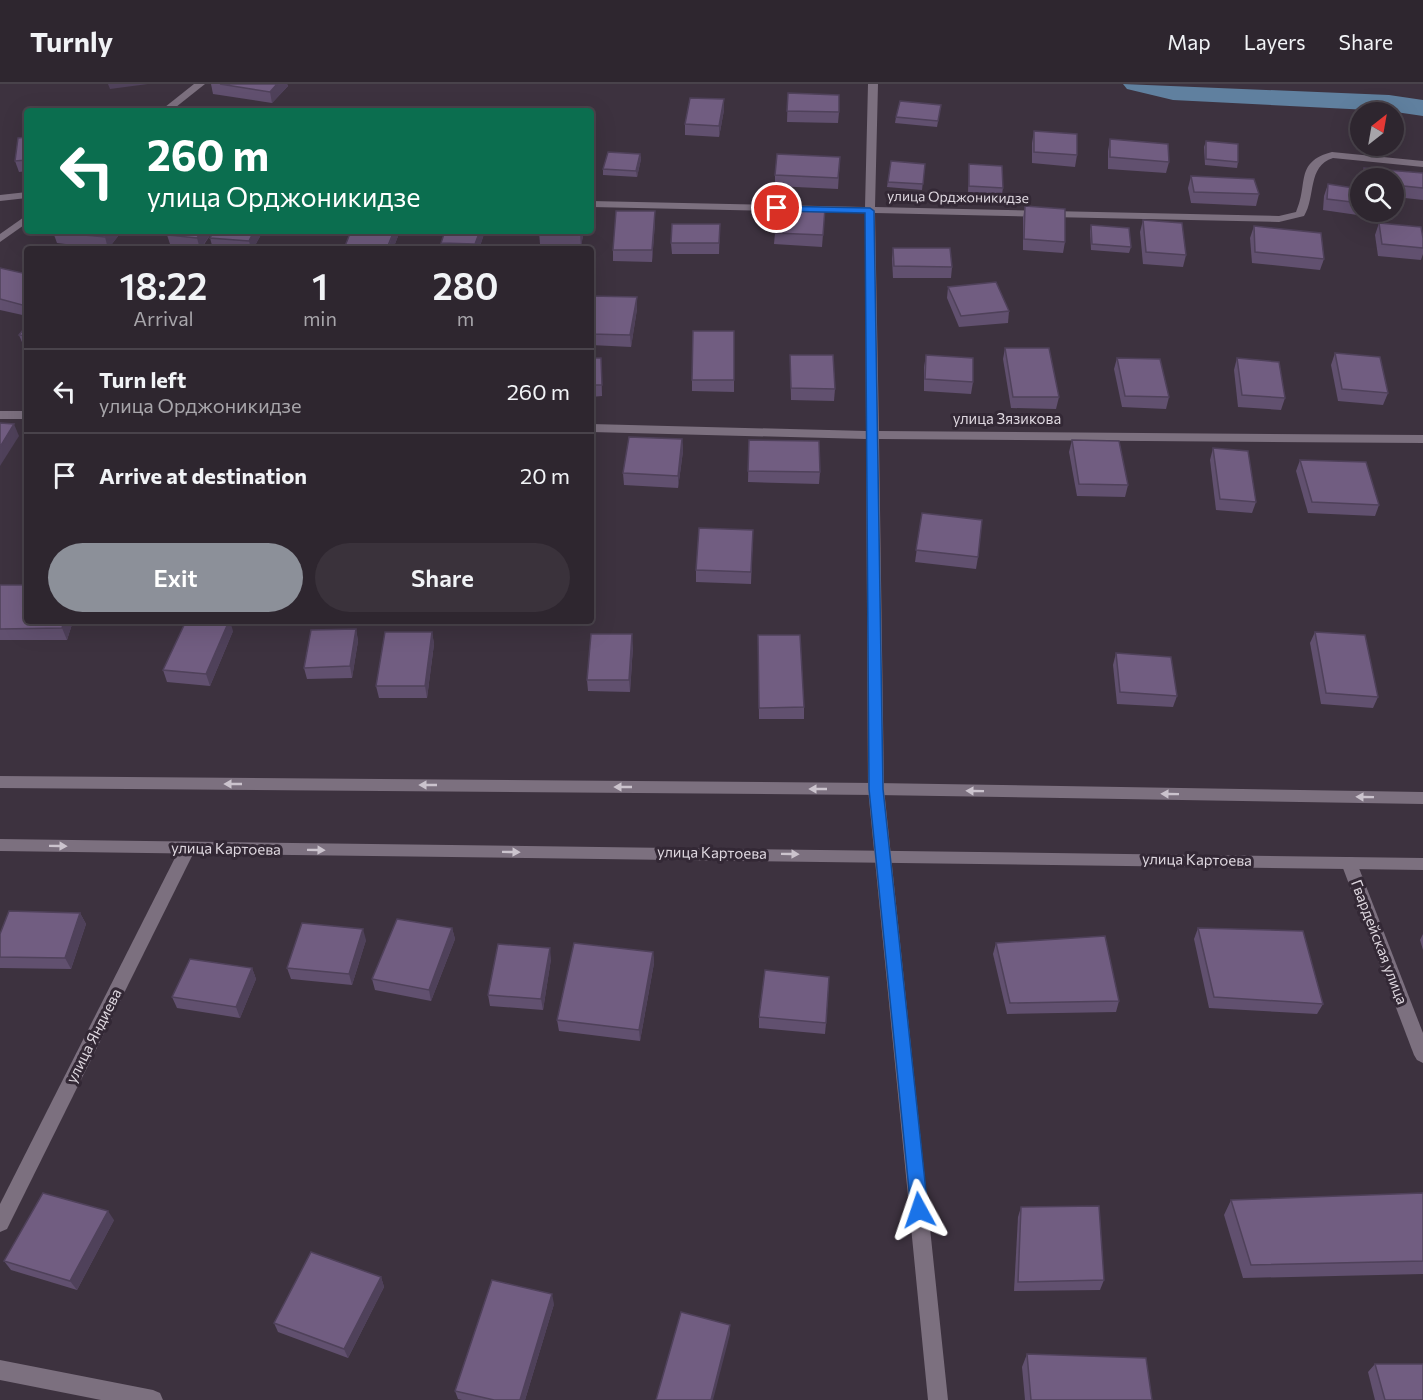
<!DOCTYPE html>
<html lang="en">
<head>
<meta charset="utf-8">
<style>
	:root { --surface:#2e262f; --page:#3a323b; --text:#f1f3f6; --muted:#a7a5aa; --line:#49434b; --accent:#8c9099 }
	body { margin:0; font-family:Commissioner,sans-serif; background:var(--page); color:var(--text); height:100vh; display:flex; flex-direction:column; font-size:22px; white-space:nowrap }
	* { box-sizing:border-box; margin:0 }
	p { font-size:20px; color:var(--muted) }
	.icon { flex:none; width:33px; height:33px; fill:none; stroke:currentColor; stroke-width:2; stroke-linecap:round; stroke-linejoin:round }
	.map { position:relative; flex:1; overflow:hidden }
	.panel { position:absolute; left:24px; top:162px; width:570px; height:378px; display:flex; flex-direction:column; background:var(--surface); border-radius:6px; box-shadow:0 6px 24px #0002,0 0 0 2px var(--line) }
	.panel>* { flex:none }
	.hud { position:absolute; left:24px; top:24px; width:570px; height:126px; border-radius:6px; box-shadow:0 6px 24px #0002,0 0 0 2px var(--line); background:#0b6e4f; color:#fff; overflow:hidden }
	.needle { width:39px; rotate:31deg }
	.tools { position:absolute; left:1350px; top:18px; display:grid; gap:12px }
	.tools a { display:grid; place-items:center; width:54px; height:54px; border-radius:50%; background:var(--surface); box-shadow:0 6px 24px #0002,0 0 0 2px var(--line); font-size:30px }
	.pin { position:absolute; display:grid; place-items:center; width:51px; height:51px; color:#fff; margin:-26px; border:3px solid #fff; border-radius:50%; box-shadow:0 2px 6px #0007 }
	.me { position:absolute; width:66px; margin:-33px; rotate:355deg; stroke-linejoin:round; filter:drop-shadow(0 0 4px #0008) }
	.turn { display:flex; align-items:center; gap:21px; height:126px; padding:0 24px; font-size:27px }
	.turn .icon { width:78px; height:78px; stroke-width:2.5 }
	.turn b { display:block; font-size:42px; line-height:51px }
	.eta { display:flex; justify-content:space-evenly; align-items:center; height:102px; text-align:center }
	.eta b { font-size:36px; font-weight:600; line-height:42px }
	.primary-button { display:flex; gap:12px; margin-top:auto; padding:12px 24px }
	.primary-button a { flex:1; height:69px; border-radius:36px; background:var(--accent); color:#fff; font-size:24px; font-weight:600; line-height:69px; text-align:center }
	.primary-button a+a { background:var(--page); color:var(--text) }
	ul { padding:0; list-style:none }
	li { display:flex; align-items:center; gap:18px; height:84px; padding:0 24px; border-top:2px solid var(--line) }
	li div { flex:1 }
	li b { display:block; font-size:22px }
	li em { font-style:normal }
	header { display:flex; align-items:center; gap:36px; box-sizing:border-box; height:84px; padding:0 30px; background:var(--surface); border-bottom:2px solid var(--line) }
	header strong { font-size:28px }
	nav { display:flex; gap:33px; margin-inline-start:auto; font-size:21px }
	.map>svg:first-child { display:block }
</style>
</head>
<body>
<header>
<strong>Turnly</strong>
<nav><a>Map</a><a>Layers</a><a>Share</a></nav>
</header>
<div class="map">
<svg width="1423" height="1316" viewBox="0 0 1423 1316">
	<rect width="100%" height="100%" fill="#3d323f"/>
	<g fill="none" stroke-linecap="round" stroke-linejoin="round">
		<!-- canal -->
		<polygon fill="#60809f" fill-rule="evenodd" points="1123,0 1389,11 1423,16 1423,32 1389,27 1173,16 1127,5"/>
		<!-- minor -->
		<g fill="#7c707f" fill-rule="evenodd">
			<polygon points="194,0 205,0 171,27 160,27"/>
			<path d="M868,0H878L875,123L1279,132L1296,128C1309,100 1294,78 1332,68L1423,77V83L1333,74C1307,82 1316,113 1304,132L1279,138L875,129L879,347L1423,351V359L879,355L884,705L948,1316H928L868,705L866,355L591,348V340L866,347L865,129L591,123V117L865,123Z"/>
			<polygon points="27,108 27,114 0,117 0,111"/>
			<polygon points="27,131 27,139 0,158 0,150"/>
			<rect x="0" y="327" width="27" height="8"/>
			<polygon points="188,758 194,760 196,764 7,1145 0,1148 0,1120 182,760"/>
			<polygon points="1349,773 1355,774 1357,779 1423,949 1423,979 1417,976 1414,971 1341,779 1343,774"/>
			<polygon points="0,1276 153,1306 160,1309 163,1316 101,1316 0,1296"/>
		</g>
		<!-- secondary -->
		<g fill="#7c707f" fill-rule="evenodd">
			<polygon points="0,692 876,699 1423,708 1423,720 876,711 0,704"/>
			<polygon points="0,755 1423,774 1423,786 0,767"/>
		</g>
	</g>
	<!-- wall -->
	<g fill="#61506f">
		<polygon points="211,0 287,0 288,2 272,19 213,10"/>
		<polygon points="788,9 839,28 838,39 787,38"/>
		<polygon points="941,21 937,43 895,39 896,33"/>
		<polygon points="724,26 719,53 685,51 685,40"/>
		<polygon points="1034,47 1077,71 1075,83 1032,79 1032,59"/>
		<polygon points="27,53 27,87 19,88 15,77"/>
		<polygon points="1110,55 1169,78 1166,89 1108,85 1108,67"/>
		<polygon points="1206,57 1238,78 1237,84 1205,81 1204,63"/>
		<polygon points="640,70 641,75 637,93 603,91 603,85"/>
		<polygon points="840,73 838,105 775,102 775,91"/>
		<polygon points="891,77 925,80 922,106 887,103"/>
		<polygon points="969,80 1003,104 1002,110 968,108"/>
		<polygon points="1364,84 1423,89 1423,116 1396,113 1396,124 1392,136 1323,126 1324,112 1328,100 1360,105 1360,128 1394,128 1394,94 1361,94"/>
		<polygon points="1191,92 1259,110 1256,122 1191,119 1188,104"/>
		<polygon points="1025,122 1065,158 1063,169 1023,166 1023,133"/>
		<polygon points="825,124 822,163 774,160 775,149"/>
		<polygon points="1143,136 1186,171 1183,183 1143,180 1140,148"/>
		<polygon points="655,138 652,178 613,177 613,166"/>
		<polygon points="1379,139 1423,154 1423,170 1421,176 1378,172 1375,151"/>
		<polygon points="720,140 719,170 672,170 671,159"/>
		<polygon points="1091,141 1131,163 1129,169 1091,166 1090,147"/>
		<polygon points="1254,142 1324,175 1320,186 1252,179 1250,154"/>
		<polygon points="53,147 122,147 108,165 57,159 53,148"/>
		<polygon points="213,147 201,165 171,163 167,151"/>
		<polygon points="263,147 253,165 213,165 210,154"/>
		<polygon points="351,147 400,147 393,165 345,165 345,162"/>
		<polygon points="485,147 479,165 442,165 441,159"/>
		<polygon points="584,147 581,162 540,160 539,148"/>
		<polygon points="893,164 952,183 951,194 893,194 892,175"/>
		<polygon points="0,184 27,190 27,232 0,226"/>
		<polygon points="948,203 1009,227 1008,239 959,243 947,214"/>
		<polygon points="591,212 637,213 637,225 631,263 591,261"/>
		<polygon points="27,241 27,263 24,263 19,251"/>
		<polygon points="734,247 734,308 692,307 692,296"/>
		<polygon points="1005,264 1059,313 1056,325 1011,324 1003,275"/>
		<polygon points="1335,269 1388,309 1383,321 1338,317 1331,281"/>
		<polygon points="790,271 835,305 834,317 791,316"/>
		<polygon points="926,271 973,298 971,310 924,307 924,283"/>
		<polygon points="591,274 601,274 602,312 591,313"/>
		<polygon points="1117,274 1169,313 1166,325 1122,323 1114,285"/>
		<polygon points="1237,274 1285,314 1281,326 1238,323 1234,286"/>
		<polygon points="682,355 683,367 678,404 624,401 623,389"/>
		<polygon points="749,356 820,388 819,400 748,398"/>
		<polygon points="1072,356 1128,401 1125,413 1077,412 1069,368"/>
		<polygon points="1213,364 1256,418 1252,429 1216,426 1210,376"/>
		<polygon points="1300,376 1379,421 1375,432 1308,429 1296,387"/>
		<polygon points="922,429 978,473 976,485 915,478"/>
		<polygon points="753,446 751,500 696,498 696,486"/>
		<polygon points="0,501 73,537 67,556 0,556"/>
		<polygon points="356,545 358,557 352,594 307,595 304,584"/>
		<polygon points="233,547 210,602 167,598 163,586"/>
		<polygon points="432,548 434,560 427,614 379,614 376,602"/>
		<polygon points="1315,548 1378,613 1373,624 1321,620 1310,559"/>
		<polygon points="758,551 804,623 804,635 759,635"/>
		<polygon points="633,562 630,608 588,607 587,596"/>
		<polygon points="1116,569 1177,612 1173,623 1117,620 1113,581"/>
		<polygon points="80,829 86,840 71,885 0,884 0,850"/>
		<polygon points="452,844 455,855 431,917 375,906 372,895"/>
		<polygon points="1198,844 1323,920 1317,930 1209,924 1194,855"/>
		<polygon points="1423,850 1423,866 1420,856"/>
		<polygon points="366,856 352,901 291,895 287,884"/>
		<polygon points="996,859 1119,917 1116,928 1007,930 993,870"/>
		<polygon points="653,868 654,879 640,957 559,947 557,936"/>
		<polygon points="551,875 543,926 490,922 488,911"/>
		<polygon points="252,884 256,895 240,934 177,924 172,913"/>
		<polygon points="759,933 826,939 825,950 759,944"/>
		<polygon points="1423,1109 1423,1190 1243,1194 1224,1131 1231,1116"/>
		<polygon points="1021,1123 1104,1196 1100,1206 1014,1207 1018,1133"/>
		<polygon points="114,1136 77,1206 11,1186 4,1177"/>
		<polygon points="381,1193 384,1203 348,1274 278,1248 274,1239"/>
		<polygon points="554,1220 525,1316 462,1316 458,1315 455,1307"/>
		<polygon points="1027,1270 1152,1316 1025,1316 1022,1283"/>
		<polygon points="1375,1280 1423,1316 1375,1316 1368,1288"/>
	</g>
	<!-- shaded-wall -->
	<g fill="#4f415a">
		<polygon points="108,0 148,0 110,5"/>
		<polygon points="277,0 287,0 288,2 272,19 270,8"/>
		<polygon points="724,15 724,26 719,53 719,42"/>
		<polygon points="640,70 641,75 637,93 636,87"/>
		<polygon points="655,127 655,138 652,178 652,166"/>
		<polygon points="109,147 122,147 108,165 105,153"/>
		<polygon points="202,147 213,147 200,165 197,154"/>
		<polygon points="254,147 263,147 253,165 251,165 249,157"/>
		<polygon points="394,147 400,147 393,165 388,165"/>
		<polygon points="480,147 485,147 479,165 476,165 475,160"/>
		<polygon points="581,147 584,147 581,162 580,150"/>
		<polygon points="637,213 637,225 631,263 630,251"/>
		<polygon points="14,340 19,352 0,382 0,363"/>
		<polygon points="682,355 683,367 678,404 678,392"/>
		<polygon points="591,369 592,381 591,389"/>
		<polygon points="64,537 73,537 67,556 62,544"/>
		<polygon points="229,537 230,537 233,547 210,602 206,590"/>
		<polygon points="356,545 358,557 352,594 350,582"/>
		<polygon points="432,548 434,560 427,614 425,602"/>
		<polygon points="632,550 633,562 630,608 629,596"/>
		<polygon points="80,829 86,840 71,885 65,874"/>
		<polygon points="452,844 455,855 431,917 429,906"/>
		<polygon points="363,845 366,856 352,901 349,890"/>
		<polygon points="550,864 551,875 543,926 541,915"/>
		<polygon points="653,868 654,879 640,957 639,946"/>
		<polygon points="252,884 256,895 240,934 236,923"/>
		<polygon points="108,1127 114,1136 77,1206 70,1197"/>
		<polygon points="381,1193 384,1203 348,1274 344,1265"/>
		<polygon points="552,1210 554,1220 525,1316 520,1316"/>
		<polygon points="730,1241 730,1250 713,1316 711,1316"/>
	</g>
	<!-- building -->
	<g fill="#715d81" stroke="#4f415a" stroke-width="1.5">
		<polygon points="220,0 277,0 270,8"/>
		<polygon points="788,9 839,11 839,28 787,27"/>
		<polygon points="690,14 724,15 719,42 685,40"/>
		<polygon points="900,17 941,21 938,37 896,33"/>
		<polygon points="1034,47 1077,50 1077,71 1034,68"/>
		<polygon points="27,53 27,76 15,77 18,54"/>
		<polygon points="1110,55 1168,60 1169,78 1110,73"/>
		<polygon points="1206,57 1238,60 1238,78 1206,75"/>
		<polygon points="608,68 640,70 636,87 603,85"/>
		<polygon points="777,70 840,73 838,94 775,91"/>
		<polygon points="891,77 925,80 923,100 888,98"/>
		<polygon points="969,80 1002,82 1003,104 969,102"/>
		<polygon points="1364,84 1423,89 1423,104 1394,101 1394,94 1366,94"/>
		<polygon points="1191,92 1254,95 1259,110 1194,108"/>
		<polygon points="1328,100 1360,105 1360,119 1327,115"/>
		<polygon points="1394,109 1396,110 1396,124 1394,124"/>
		<polygon points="778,121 825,124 823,151 775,149"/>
		<polygon points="1025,122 1065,125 1065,158 1024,155"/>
		<polygon points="616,127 655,127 652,166 613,166"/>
		<polygon points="1143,136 1182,139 1186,171 1146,168"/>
		<polygon points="1379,139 1421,143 1423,154 1423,164 1382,160"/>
		<polygon points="672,140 720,140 719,159 671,159"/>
		<polygon points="1091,141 1129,144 1131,163 1092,160"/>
		<polygon points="1254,142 1321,149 1324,175 1255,168"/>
		<polygon points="53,147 109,147 105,153 53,148"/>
		<polygon points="170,147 202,147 197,154 167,151"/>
		<polygon points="214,147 254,147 249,157 210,154"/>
		<polygon points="351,147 394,147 387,164 345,162"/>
		<polygon points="445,147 480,147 475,160 441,159"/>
		<polygon points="539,147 581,147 580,150 539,148"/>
		<polygon points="893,164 950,164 952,183 894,182"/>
		<polygon points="0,184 27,190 27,221 26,222 0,215"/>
		<polygon points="996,198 1009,227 961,232 948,203"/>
		<polygon points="591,212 637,213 630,251 591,250"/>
		<polygon points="27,241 27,252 19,251"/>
		<polygon points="693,247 734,247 734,296 692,296"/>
		<polygon points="1005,264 1049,264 1059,313 1013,313"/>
		<polygon points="1335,269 1380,273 1388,309 1342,305"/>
		<polygon points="790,271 833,271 835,305 791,304"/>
		<polygon points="926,271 973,274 973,298 925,295"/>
		<polygon points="591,274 601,274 602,301 591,301"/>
		<polygon points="1117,274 1160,275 1169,313 1125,312"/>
		<polygon points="1237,274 1279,278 1285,314 1242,311"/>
		<polygon points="0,339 14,340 0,363"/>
		<polygon points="629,353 682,355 678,392 623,389"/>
		<polygon points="749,356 819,357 820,388 748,387"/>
		<polygon points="1072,356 1119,357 1128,401 1079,400"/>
		<polygon points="1213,364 1248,367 1256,418 1220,415"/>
		<polygon points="1300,376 1366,378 1379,421 1312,418"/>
		<polygon points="922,429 982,436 978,473 916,466"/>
		<polygon points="699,444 753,446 751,488 696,486"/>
		<polygon points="0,501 27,501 27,537 64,537 62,544 0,545"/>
		<polygon points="186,537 229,537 206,590 163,586"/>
		<polygon points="356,545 350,582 304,584 311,546"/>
		<polygon points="385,548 432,548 425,602 376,602"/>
		<polygon points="1315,548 1365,551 1378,613 1326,609"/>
		<polygon points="591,550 632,550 629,596 587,596"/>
		<polygon points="758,551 800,551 804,623 759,624"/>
		<polygon points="1116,569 1171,573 1177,612 1120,608"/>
		<polygon points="9,827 80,829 65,874 0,873 0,850"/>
		<polygon points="397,835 452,844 429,906 372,895"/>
		<polygon points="302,839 363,845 349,890 287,884"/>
		<polygon points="1198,844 1303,847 1323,920 1214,913"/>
		<polygon points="1105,852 1119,917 1010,919 996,859"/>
		<polygon points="574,859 653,868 639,946 557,936"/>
		<polygon points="498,860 550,864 541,915 488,911"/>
		<polygon points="190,875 252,884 236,923 172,913"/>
		<polygon points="765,886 829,893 826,939 759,933"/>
		<polygon points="43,1109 108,1127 70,1197 4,1177"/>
		<polygon points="1423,1109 1423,1177 1251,1181 1231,1116"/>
		<polygon points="1099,1122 1104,1196 1018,1198 1021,1123"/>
		<polygon points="311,1168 381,1193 344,1265 274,1239"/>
		<polygon points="492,1196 552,1210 520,1316 494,1316 455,1307"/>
		<polygon points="681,1228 730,1241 711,1316 656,1316"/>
		<polygon points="1027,1270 1146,1274 1152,1316 1031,1316"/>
		<polygon points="1375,1280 1423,1280 1423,1316 1385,1316"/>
	</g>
	<!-- one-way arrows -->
	<defs><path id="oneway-solid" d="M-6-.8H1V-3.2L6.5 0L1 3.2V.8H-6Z" transform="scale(1.5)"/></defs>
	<g fill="#cbc3cd">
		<use href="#oneway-solid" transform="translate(233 700) rotate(-180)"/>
		<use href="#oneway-solid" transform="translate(428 701) rotate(-180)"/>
		<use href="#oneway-solid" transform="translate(623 703) rotate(-180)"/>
		<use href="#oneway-solid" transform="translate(818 705) rotate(-180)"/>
		<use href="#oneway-solid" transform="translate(975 707) rotate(-179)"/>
		<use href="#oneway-solid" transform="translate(1170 710) rotate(-179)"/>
		<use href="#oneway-solid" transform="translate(1365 713) rotate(-179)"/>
		<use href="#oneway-solid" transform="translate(58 762) rotate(1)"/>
		<use href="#oneway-solid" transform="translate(316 766) rotate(1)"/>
		<use href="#oneway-solid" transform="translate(511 768) rotate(1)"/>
		<use href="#oneway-solid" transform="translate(790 770) rotate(1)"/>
	</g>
	<!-- route -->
	<polygon fill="#1a73e8" stroke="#114b97" stroke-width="1.5" points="773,122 870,124 874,127 883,705 928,1126 925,1132 919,1135 913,1132 911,1126 869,705 865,129 777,127 773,127"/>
	<g text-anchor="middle" stroke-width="6" stroke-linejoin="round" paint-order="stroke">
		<!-- far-street labels -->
		<g font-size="14" fill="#dfd8e0" stroke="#332835">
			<text transform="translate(958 113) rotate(1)" y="5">улица Орджоникидзе</text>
		</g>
		<!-- street labels -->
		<g font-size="15" fill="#dfd8e0" stroke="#332835">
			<text x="1007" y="340">улица Зязикова</text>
			<text transform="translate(226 765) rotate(1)" y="5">улица Картоева</text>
			<text transform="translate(712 769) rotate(1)" y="5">улица Картоева</text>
			<text transform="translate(1197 776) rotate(1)" y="5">улица Картоева</text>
			<text transform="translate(1379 858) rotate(69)" y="5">Гвардейская улица</text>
			<text transform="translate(94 952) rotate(-63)" y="5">улица Яндиева</text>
		</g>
	</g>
</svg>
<div class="tools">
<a><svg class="needle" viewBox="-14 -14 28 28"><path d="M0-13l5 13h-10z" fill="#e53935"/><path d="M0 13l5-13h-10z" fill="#a7a5aa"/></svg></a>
<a><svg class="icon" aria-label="search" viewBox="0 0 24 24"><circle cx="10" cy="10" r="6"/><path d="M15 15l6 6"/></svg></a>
</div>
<div class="pin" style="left:777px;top:124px;background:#d93025"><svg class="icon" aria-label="arrive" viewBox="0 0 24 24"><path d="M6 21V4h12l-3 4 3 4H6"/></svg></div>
<svg class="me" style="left:919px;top:1126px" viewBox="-20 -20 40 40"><path d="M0-17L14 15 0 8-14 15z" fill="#1a73e8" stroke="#fff" stroke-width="4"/></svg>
<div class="hud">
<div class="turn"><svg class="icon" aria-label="left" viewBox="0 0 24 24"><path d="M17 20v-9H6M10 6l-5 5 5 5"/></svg><div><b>260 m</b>улица Орджоникидзе</div></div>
</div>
<section class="panel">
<div class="eta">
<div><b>18:22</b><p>Arrival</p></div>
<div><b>1</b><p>min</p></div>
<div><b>280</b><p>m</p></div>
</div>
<ul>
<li><svg class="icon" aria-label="left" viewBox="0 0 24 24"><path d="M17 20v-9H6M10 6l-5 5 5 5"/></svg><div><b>Turn left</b><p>улица Орджоникидзе</p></div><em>260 m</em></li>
<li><svg class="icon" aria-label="arrive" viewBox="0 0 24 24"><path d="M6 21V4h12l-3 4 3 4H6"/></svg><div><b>Arrive at destination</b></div><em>20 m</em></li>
</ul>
<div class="primary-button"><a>Exit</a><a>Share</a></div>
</section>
</div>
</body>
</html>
